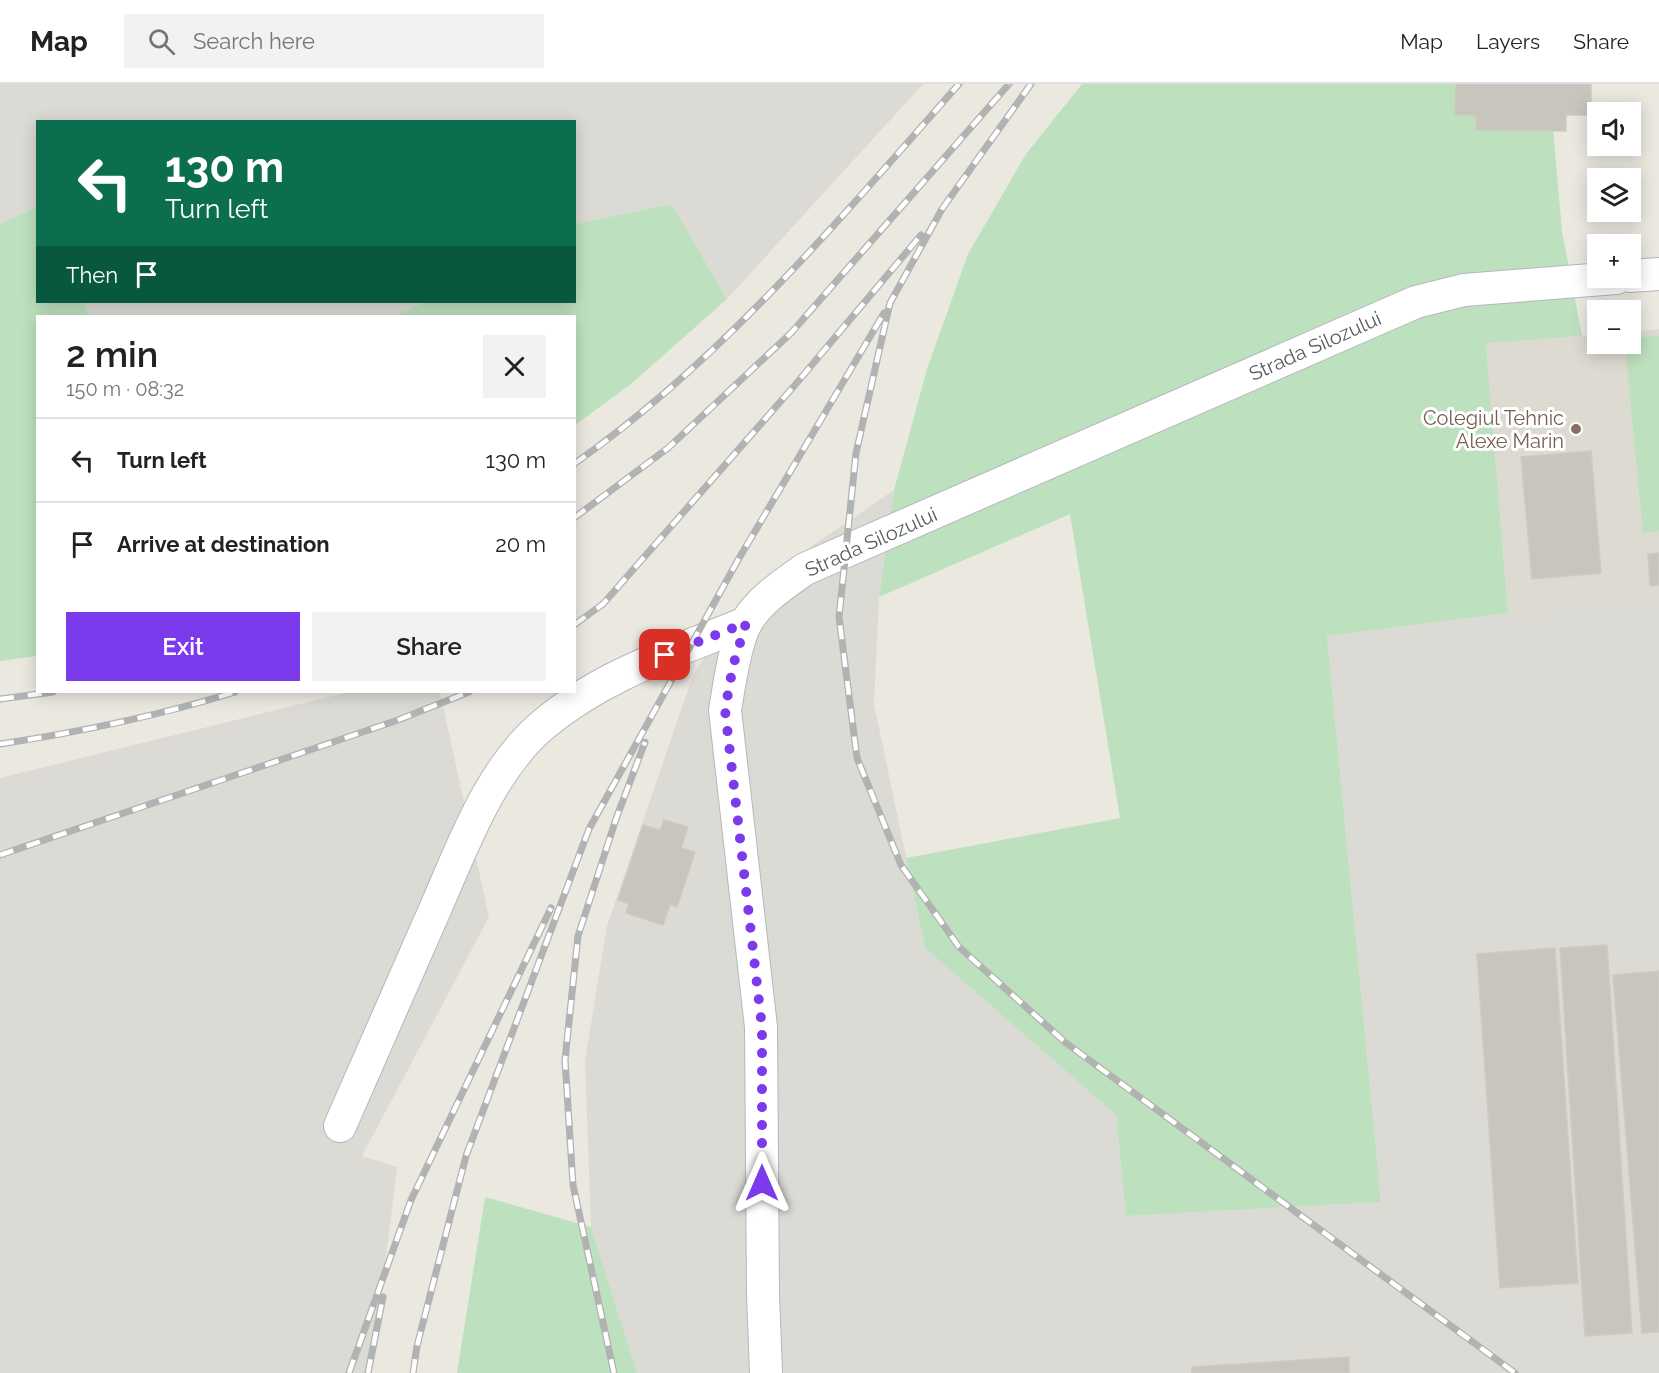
<!DOCTYPE html>
<html lang="en">
<head>
<meta charset="utf-8">
<style>
	:root { --surface:#fff; --page:#f2f2f2; --text:#222; --muted:#767676; --line:#e0e0e0; --accent:#7c3aed }
	body { margin:0; font-family:Raleway,sans-serif; background:var(--page); color:var(--text); height:100vh; display:flex; flex-direction:column; font-size:22px; white-space:nowrap }
	* { box-sizing:border-box; margin:0 }
	p { font-size:20px; color:var(--muted) }
	.icon { flex:none; width:33px; height:33px; fill:none; stroke:currentColor; stroke-width:2; stroke-linecap:round; stroke-linejoin:round }
	.map { position:relative; flex:1; overflow:hidden }
	.details { position:absolute; left:36px; top:231px; width:540px; height:378px; display:flex; flex-direction:column; background:var(--surface); border-radius:0px; box-shadow:0 3px 15px #0003 }
	.details>* { flex:none }
	.guide { position:absolute; left:36px; top:36px; width:540px; height:183px; border-radius:0px; box-shadow:0 3px 15px #0003; background:#0b6e4f; color:#fff; overflow:hidden }
	.buttons { position:absolute; left:1587px; top:18px; display:grid; gap:12px }
	.buttons a { display:grid; place-items:center; width:54px; height:54px; border-radius:0px; background:var(--surface); box-shadow:0 3px 15px #0003; font-size:30px }
	.pin { position:absolute; display:grid; place-items:center; width:51px; height:51px; color:#fff; margin:-26px; border-radius:12px; box-shadow:0 3px 9px #0006 }
	.me { position:absolute; width:66px; margin:-33px; rotate:0deg; stroke-linejoin:round; filter:drop-shadow(0 0 4px #0008) }
	.turn { display:flex; align-items:center; gap:21px; height:126px; padding:0 30px; font-size:27px }
	.turn .icon { width:78px; height:78px; stroke-width:2.5 }
	.turn b { display:block; font-size:42px; line-height:51px }
	.then { display:flex; align-items:center; height:57px; padding:0 30px; background:#0003; gap:12px; font-size:22px }
	.round { display:grid; place-items:center; flex:none; width:63px; height:63px; border-radius:0px; background:var(--page) }
	.head { display:flex; align-items:center; justify-content:space-between; height:102px; padding:0 30px }
	h1 { font-size:36px; font-weight:600; line-height:45px }
	.cta { display:flex; gap:12px; margin-top:auto; padding:12px 30px }
	.cta a { flex:1; height:69px; border-radius:0px; background:var(--accent); color:#fff; font-size:24px; font-weight:600; line-height:69px; text-align:center }
	.cta a+a { background:var(--page); color:var(--text) }
	ul { padding:0; list-style:none }
	li { display:flex; align-items:center; gap:18px; height:84px; padding:0 30px; border-top:2px solid var(--line) }
	li div { flex:1 }
	li b { display:block; font-size:22px }
	li em { font-style:normal }
	header { display:flex; align-items:center; gap:36px; box-sizing:border-box; height:84px; padding:0 30px; background:var(--surface); border-bottom:2px solid var(--line) }
	header strong { font-size:28px }
	nav { display:flex; gap:33px; margin-inline-start:auto; font-size:21px }
	.search { width:420px; height:54px; background:var(--page); display:flex; align-items:center; gap:15px; box-sizing:border-box; padding:0 21px; border-radius:0px; color:var(--muted); font-size:22px }
	.map>svg:first-child { display:block }
</style>
</head>
<body>
<header>
<strong>Map</strong>
<div class="search"><svg class="icon" aria-label="search" viewBox="0 0 24 24"><circle cx="10" cy="10" r="6"/><path d="M15 15l6 6"/></svg>Search here</div>
<nav><a>Map</a><a>Layers</a><a>Share</a></nav>
</header>
<div class="map">
<svg width="1659" height="1289" viewBox="0 0 1659 1289">
	<rect width="100%" height="100%" fill="#ebe8e0"/>
	<!-- industrial -->
	<g fill="#dcdad4">
		<polygon points="0,0 923,0 727,215 670,120 575,140 574,38 38,38 37,123 0,140"/>
		<polygon points="83,218 424,218 395,232 89,232"/>
		<polygon points="894,406 879,513 874,620 925,864 1116,1031 1126,1132 1381,1118 1327,552 1508,529 1659,516 1659,1289 637,1289 591,1143 585,976 607,842 693,591 731,532 761,497"/>
		<polygon points="349,608 440,608 489,833 362,1072 397,1083 372,1289 0,1289 0,694"/>
	</g>
	<!-- education -->
	<polygon fill="#dddad1" points="1659,245 1659,516 1508,529 1486,258 1597,251 1598,260 1630,260 1631,248"/>
	<!-- green -->
	<g fill="#bde1be">
		<polygon points="1082,0 1549,0 1562,147 1582,252 1486,259 1508,529 1327,552 1381,1118 1126,1132 1116,1031 925,864 906,774 1120,734 1070,430 879,513 894,406 927,285 968,170 1026,70"/>
		<polygon points="671,120 727,215 631,300 575,341 574,232 395,232 424,218 574,218 575,140"/>
		<polygon points="37,123 38,218 83,218 89,232 38,232 37,572 0,577 0,140"/>
		<polygon points="1659,252 1659,447 1643,449 1625,260 1630,260 1631,254"/>
		<polygon points="485,1113 591,1143 637,1289 457,1289"/>
	</g>
	<!-- building -->
	<g fill="#c8c5bf" stroke="#cfcabf" stroke-width="1.5">
		<polygon points="1456,0 1591,0 1591,31 1566,31 1566,47 1476,46 1476,31 1455,31"/>
		<polygon points="1591,367 1601,489 1532,495 1521,373"/>
		<polygon points="1659,469 1659,501 1650,502 1648,470"/>
		<polygon points="664,736 688,743 681,764 695,768 677,823 670,820 663,841 626,829 629,820 618,816 643,741 660,746"/>
		<polygon points="1607,861 1632,1249 1585,1252 1560,864"/>
		<polygon points="1555,864 1578,1199 1500,1204 1477,870"/>
		<polygon points="1659,887 1659,1248 1642,1249 1613,891"/>
		<polygon points="1349,1273 1349,1289 1192,1289 1192,1283"/>
	</g>
	<g fill="none" stroke-linecap="round" stroke-linejoin="round">
		<!-- minor casing -->
		<g stroke="#b5b7bc" stroke-width="34">
			<g id="minor">
				<polyline points="1630,192 1659,190"/>
				<path d="M340,1042C370,974 400,906 429,839C459,773 487,687 544,640C604,590 675,568 746,539"/>
				<path d="M766,1289L763,1210L761,943L725,626C729,603 735,558 746,539C759,516 784,500 805,485L1416,218L1464,206L1616,194"/>
			</g>
		</g>
		<!-- minor -->
		<use href="#minor" stroke="#fff" stroke-width="32"/>
		<!-- rail casing -->
		<g stroke="#b1b2b2" stroke-width="7">
			<g id="rail">
				<polyline points="1031,0 942,125 890,219 856,369 839,533 857,674 901,781 959,863 1066,959 1515,1289"/>
				<path d="M574,380C722,276 840,135 959,0"/>
				<polyline points="574,434 668,364 791,249 1009,0"/>
				<polyline points="574,541 603,520 795,301 921,151"/>
				<polyline points="0,615 53,608"/>
				<path d="M0,660C80,648 158,632 235,608"/>
				<polyline points="0,771 398,636 469,608"/>
				<polyline points="349,1289 411,1116 551,824"/>
				<polyline points="368,1289 383,1213"/>
				<polyline points="413,1289 417,1262 466,1072 589,745 738,476 884,229"/>
				<polyline points="614,1289 573,1101 565,976 578,852 616,735 645,658"/>
			</g>
		</g>
		<!-- rail -->
		<use href="#rail" stroke="#fff" stroke-width="4.5" stroke-dasharray="14" stroke-linecap="butt"/>
	</g>
	<g fill="none" stroke-linecap="round" stroke-linejoin="round">
		<!-- route -->
		<polyline stroke="#7c3aed" stroke-width="10" stroke-dasharray="0 18" points="665,571 746,539 733,582 725,626 762,943 762,1099"/>
	</g>
	<!-- markers -->
	<circle fill="#8d6e63" stroke="#fff" stroke-width="2" cx="1576" cy="345" r="6"/>
	<g text-anchor="middle" stroke-width="6" stroke-linejoin="round" paint-order="stroke">
		<!-- street labels -->
		<g font-size="20" fill="#585c60" stroke="#fff">
			<text transform="translate(1315 262) rotate(-24)" y="7">Strada Silozului</text>
			<text transform="translate(871 458) rotate(-24)" y="7">Strada Silozului</text>
		</g>
		<!-- education labels -->
		<g font-size="20" fill="#785e54" stroke="#fff" text-anchor="end">
			<text x="1564" y="341">Colegiul Tehnic<tspan x="1564" dy="23">Alexe Marin</tspan></text>
		</g>
	</g>
</svg>
<div class="buttons">
<a><svg class="icon" aria-label="sound" viewBox="0 0 24 24"><path d="M4 9h4l5-4v14l-5-4H4zM17 9q2 3 0 6"/></svg></a>
<a><svg class="icon" aria-label="layers" viewBox="0 0 24 24"><path d="M12 4l9 5-9 5-9-5zM3 14l9 5 9-5"/></svg></a>
<a>+</a>
<a>−</a>
</div>
<div class="pin" style="left:665px;top:571px;background:#d93025"><svg class="icon" aria-label="arrive" viewBox="0 0 24 24"><path d="M6 21V4h12l-3 4 3 4H6"/></svg></div>
<svg class="me" style="left:762px;top:1099px" viewBox="-20 -20 40 40"><path d="M0-17L14 15 0 8-14 15z" fill="#7c3aed" stroke="#fff" stroke-width="4"/></svg>
<div class="guide">
<div class="turn"><svg class="icon" aria-label="left" viewBox="0 0 24 24"><path d="M17 20v-9H6M10 6l-5 5 5 5"/></svg><div><b>130 m</b>Turn left</div></div>
<div class="then">Then<svg class="icon" aria-label="arrive" viewBox="0 0 24 24"><path d="M6 21V4h12l-3 4 3 4H6"/></svg></div>
</div>
<section class="details">
<div class="head"><div><h1>2 min</h1><p>150 m · 08:32</p></div><a class="round"><svg class="icon" aria-label="close" viewBox="0 0 24 24"><path d="M6 6l12 12M18 6L6 18"/></svg></a></div>
<ul>
<li><svg class="icon" aria-label="left" viewBox="0 0 24 24"><path d="M17 20v-9H6M10 6l-5 5 5 5"/></svg><div><b>Turn left</b></div><em>130 m</em></li>
<li><svg class="icon" aria-label="arrive" viewBox="0 0 24 24"><path d="M6 21V4h12l-3 4 3 4H6"/></svg><div><b>Arrive at destination</b></div><em>20 m</em></li>
</ul>
<div class="cta"><a>Exit</a><a>Share</a></div>
</section>
</div>
</body>
</html>
